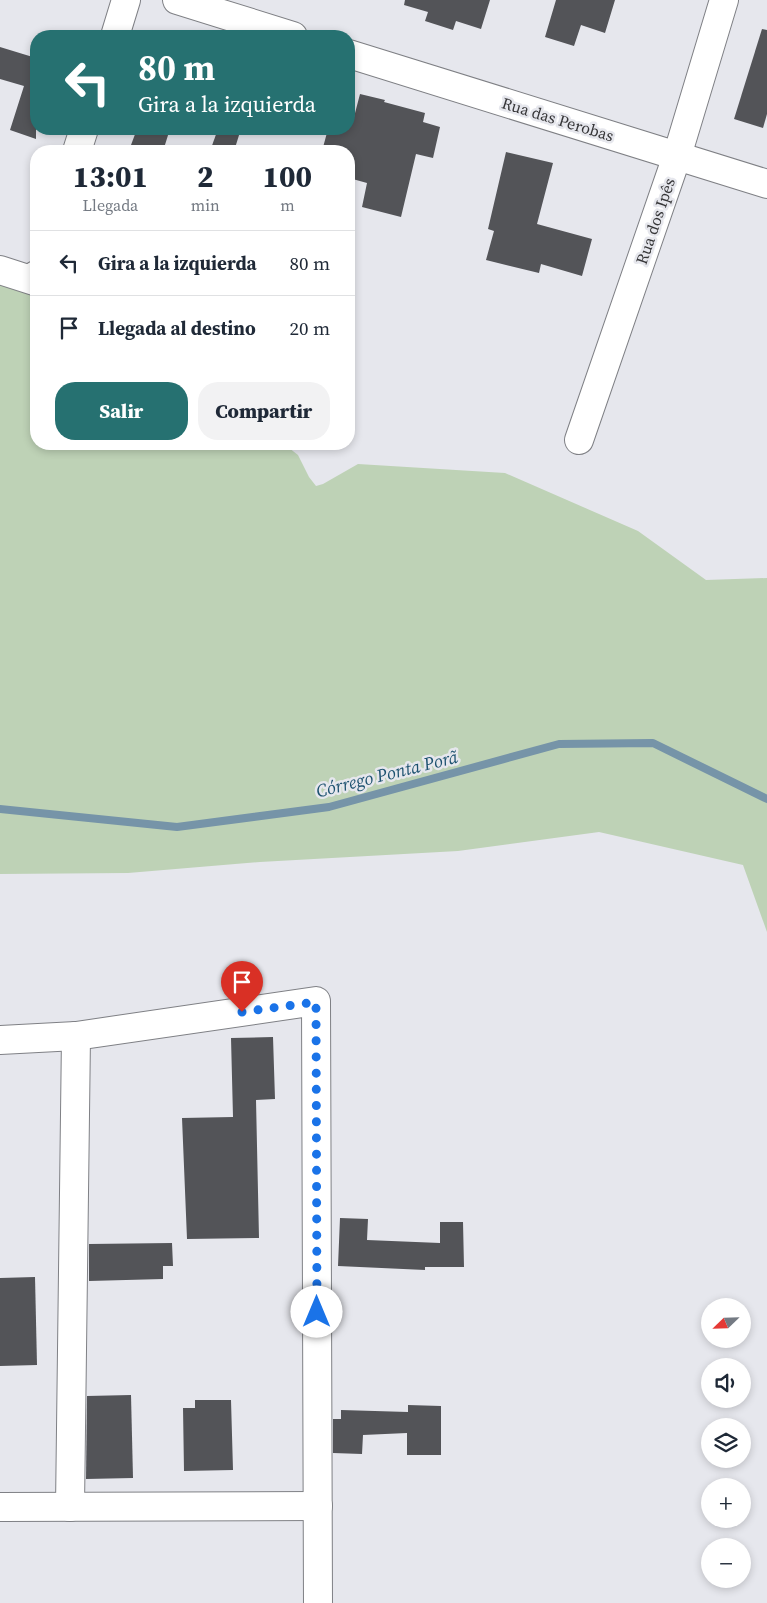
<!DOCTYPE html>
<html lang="es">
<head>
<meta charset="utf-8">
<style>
	:root { --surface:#fff; --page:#f2f2f3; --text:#1f2937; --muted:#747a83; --line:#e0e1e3; --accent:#267171 }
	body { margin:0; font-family:"Source Serif 4",serif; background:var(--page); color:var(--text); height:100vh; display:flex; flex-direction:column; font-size:19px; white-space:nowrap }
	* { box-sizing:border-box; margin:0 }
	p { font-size:16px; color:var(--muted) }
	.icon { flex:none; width:28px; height:28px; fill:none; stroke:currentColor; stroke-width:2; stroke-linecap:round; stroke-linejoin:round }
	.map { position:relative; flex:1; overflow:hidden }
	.drawer { position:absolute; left:30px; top:145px; width:325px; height:305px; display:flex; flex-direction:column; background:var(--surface); border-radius:20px; box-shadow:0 2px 8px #0003 }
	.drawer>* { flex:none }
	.top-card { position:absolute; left:30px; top:30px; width:325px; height:105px; border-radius:20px; box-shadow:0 2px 8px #0003; background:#267171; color:#fff; overflow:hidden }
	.needle { width:32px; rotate:247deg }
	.tools { position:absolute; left:701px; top:1298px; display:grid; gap:10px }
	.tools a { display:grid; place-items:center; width:50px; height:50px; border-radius:50%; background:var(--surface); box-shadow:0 2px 8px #0003; font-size:25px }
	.pin { position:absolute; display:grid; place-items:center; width:42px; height:42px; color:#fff; margin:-51px -21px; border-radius:50% 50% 50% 0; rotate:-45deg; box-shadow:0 0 5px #0007 }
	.pin .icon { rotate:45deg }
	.me { position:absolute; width:55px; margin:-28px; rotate:0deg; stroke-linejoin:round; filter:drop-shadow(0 0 4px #0008) }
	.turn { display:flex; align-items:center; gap:18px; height:105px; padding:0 25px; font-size:22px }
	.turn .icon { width:65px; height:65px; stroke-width:2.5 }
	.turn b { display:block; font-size:35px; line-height:42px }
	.eta { display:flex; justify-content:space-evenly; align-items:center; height:85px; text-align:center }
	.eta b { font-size:30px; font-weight:800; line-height:35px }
	.action { display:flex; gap:10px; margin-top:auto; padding:10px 25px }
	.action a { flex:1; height:58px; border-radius:20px; background:var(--accent); color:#fff; font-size:20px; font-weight:800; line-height:58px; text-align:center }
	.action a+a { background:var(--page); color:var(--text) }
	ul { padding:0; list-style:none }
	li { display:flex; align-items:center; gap:15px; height:65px; padding:0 25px; border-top:1px solid var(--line) }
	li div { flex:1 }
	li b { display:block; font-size:19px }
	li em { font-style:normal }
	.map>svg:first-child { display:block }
</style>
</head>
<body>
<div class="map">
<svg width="767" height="1603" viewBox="0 0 767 1603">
	<rect width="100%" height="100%" fill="#e6e7ed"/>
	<!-- green -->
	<polygon fill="#bed2b6" points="0,274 36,290 36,444 284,444 298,455 309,477 316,486 323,484 358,464 505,473 638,531 706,580 767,578 767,932 743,865 599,832 458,851 260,862 128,873 0,874"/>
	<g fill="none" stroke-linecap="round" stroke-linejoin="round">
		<!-- stream -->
		<polyline stroke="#7694a8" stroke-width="8" points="0,809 177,827 329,807 559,744 653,743 767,799"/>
	</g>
	<!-- building -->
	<g fill="#535458">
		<polygon points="405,0 490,0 481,29 456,21 453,30 425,21 428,12 404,5"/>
		<polygon points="556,0 615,0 605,33 581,25 574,46 545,37"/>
		<polygon points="762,29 767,30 767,114 763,128 734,119"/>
		<polygon points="0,47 36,58 36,139 10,130 24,86 0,79"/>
		<polygon points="360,94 385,100 384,102 425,113 423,122 440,127 433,158 416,154 401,217 362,207 367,183 349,178 349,151 322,151 328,129 349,129 349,116 354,117"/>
		<polygon points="137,129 170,129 163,151 149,151 131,145"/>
		<polygon points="218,129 241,129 234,151 210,151"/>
		<polygon points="506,152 553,163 537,224 592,239 582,276 541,264 539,273 486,260 494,231 488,229"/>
		<polygon points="273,1037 275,1099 256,1100 259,1238 187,1239 182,1118 233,1117 231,1038"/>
		<polygon points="340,1218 368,1219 367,1240 440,1243 440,1222 463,1222 464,1267 425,1267 425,1270 338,1266"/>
		<polygon points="172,1243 173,1266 163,1266 163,1279 89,1281 89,1244"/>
		<polygon points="35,1277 37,1365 0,1366 0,1278"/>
		<polygon points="131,1395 133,1478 86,1479 87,1396"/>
		<polygon points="195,1400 231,1400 233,1470 184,1471 183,1408 195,1408"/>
		<polygon points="408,1405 441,1406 441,1455 407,1455 407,1433 363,1435 362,1454 333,1453 333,1419 341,1419 341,1410 408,1412"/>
	</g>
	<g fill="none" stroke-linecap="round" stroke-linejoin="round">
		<!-- minor casing -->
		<g stroke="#7f8085" stroke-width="30">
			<g id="minor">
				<polyline points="177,0 293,36"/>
				<polyline points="115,36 126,0"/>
				<polyline points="349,54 767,184"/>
				<polyline points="77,151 84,129"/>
				<polyline points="0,270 34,281 36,275"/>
				<polyline points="579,440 677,156 724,0"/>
				<polyline points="0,1040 76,1036 316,1001 318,1603"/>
				<polyline points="0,1507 318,1506"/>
				<polyline points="70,1507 76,1036"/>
			</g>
		</g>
		<!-- minor -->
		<use href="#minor" stroke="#fff" stroke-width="28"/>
	</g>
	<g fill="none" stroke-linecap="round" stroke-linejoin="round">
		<!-- route -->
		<polyline stroke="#1a73e8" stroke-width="9" stroke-dasharray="0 16.2" points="242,1012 316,1002 317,1312"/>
	</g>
	<g text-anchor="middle" stroke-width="5" stroke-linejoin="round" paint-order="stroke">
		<!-- street labels -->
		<g font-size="16" fill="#363638" stroke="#e6e7ed">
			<text transform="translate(558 119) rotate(17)" y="6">Rua das Perobas</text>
			<text transform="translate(655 221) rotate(-71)" y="6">Rua dos Ipês</text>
		</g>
		<!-- water labels -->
		<g font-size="18" font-style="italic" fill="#1c516f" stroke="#e6e7ed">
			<text transform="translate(387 774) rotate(-14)" y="6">Córrego Ponta Porã</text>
		</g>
	</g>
</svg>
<div class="tools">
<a><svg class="needle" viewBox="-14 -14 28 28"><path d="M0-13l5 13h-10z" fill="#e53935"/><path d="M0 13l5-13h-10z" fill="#747a83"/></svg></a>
<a><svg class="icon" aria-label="sound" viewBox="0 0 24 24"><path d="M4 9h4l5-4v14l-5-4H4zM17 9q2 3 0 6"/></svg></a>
<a><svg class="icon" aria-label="layers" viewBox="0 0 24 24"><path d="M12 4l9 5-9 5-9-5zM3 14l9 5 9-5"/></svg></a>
<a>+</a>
<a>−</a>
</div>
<div class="pin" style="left:242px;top:1012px;background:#d93025"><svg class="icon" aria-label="arrive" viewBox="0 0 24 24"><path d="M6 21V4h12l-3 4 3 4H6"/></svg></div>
<svg class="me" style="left:317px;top:1312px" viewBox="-20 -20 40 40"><circle r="19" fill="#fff"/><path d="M0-13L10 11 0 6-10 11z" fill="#1a73e8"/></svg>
<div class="top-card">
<div class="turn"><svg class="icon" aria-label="left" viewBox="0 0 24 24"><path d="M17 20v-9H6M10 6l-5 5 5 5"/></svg><div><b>80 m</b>Gira a la izquierda</div></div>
</div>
<section class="drawer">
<div class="eta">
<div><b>13:01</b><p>Llegada</p></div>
<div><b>2</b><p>min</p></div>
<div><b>100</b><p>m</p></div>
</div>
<ul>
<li><svg class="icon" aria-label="left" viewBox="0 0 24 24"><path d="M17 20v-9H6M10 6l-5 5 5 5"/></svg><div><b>Gira a la izquierda</b></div><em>80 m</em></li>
<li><svg class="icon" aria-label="arrive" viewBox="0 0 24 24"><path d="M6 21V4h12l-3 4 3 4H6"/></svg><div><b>Llegada al destino</b></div><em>20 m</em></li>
</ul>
<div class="action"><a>Salir</a><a>Compartir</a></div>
</section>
</div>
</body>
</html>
